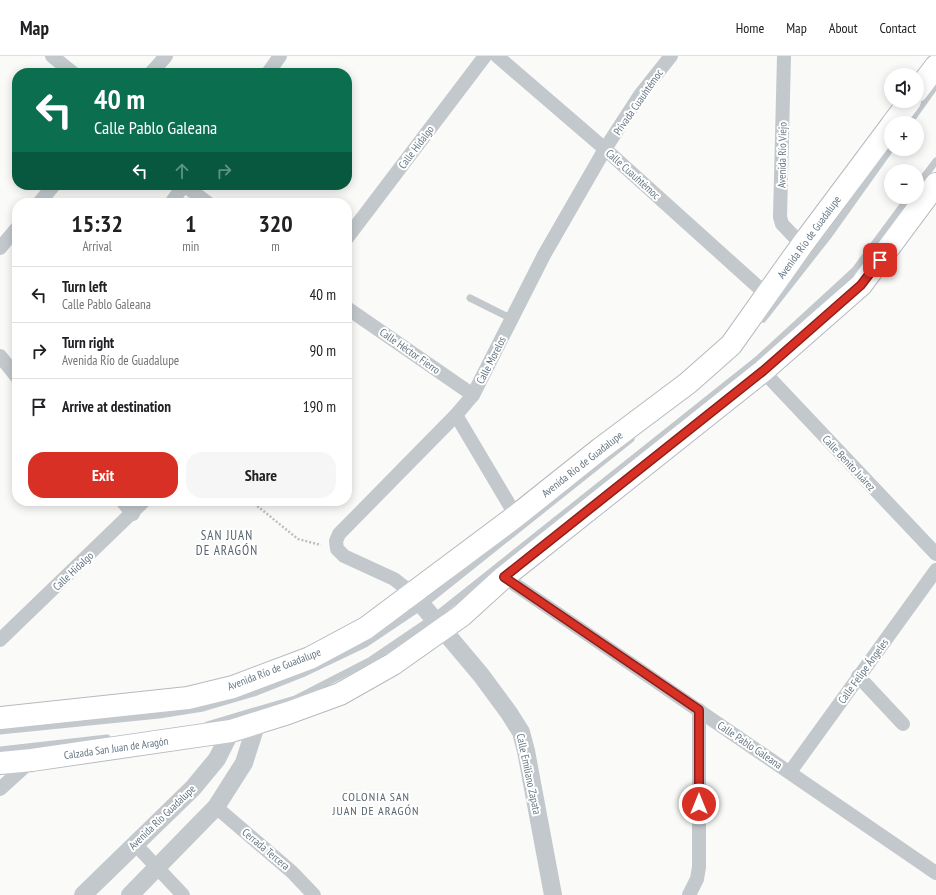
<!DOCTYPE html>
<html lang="en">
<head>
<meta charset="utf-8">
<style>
	:root { --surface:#fff; --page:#f6f6f6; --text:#202124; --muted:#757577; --line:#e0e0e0; --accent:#d93025 }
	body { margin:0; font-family:"PT Sans Narrow",sans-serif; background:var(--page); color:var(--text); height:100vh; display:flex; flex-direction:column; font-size:15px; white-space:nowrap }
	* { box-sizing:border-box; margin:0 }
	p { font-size:13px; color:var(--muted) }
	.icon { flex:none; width:22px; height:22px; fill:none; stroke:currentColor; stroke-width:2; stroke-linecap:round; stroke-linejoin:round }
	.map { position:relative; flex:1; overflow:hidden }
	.side { position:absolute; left:12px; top:142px; width:340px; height:308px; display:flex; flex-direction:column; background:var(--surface); border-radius:16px; box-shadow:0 2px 10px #0003 }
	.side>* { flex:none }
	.hud { position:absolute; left:12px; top:12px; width:340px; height:122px; border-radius:16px; box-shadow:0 2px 10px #0003; background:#0b6e4f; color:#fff; overflow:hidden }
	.buttons { position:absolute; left:884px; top:12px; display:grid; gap:8px }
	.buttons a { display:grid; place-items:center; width:40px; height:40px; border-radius:50%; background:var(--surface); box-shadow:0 2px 10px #0003; font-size:20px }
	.pin { position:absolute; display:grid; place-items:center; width:34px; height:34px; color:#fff; margin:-17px; border-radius:8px; box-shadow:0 2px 6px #0006 }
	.me { position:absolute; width:44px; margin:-22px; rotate:0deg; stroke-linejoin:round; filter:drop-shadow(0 0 3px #0008) }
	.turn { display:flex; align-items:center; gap:14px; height:84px; padding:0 16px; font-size:18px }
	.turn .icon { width:52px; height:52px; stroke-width:2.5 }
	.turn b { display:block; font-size:28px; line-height:34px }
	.lanes { display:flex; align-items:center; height:38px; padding:0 16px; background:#0003; justify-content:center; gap:20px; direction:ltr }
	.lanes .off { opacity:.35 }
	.eta { display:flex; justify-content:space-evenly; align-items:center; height:68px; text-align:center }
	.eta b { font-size:24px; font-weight:800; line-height:28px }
	.button { display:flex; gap:8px; margin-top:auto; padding:8px 16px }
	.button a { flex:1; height:46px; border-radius:16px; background:var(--accent); color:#fff; font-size:16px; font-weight:800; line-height:46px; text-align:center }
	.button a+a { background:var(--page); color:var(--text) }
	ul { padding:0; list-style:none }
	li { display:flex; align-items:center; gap:12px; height:56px; padding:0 16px; border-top:1px solid var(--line) }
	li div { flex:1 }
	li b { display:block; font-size:15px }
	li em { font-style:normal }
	header { display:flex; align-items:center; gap:24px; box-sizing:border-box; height:56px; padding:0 20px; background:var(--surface); border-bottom:1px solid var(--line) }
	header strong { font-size:19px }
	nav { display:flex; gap:22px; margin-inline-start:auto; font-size:14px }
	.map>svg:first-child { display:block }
</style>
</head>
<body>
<header>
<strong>Map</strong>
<nav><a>Home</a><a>Map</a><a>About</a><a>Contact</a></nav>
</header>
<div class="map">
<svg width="936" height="839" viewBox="0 0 936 839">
	<rect width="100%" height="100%" fill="#fafaf8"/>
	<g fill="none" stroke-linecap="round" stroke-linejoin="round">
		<!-- primary casing -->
		<g stroke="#b5babe" stroke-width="24">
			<g id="primary">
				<polyline points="917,35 936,10"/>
				<polyline points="893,67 910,45"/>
				<polyline points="0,662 188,642 233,631 310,602 366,572 516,460 600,393 688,327 731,289 802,189 891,70"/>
				<polyline points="0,707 32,704 231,675 288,657 340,638 393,608 461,560 504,521 763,315 861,229 936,128"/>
			</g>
		</g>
		<!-- path -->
		<polyline stroke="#bbbfc2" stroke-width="2.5" stroke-dasharray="2 2" stroke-linecap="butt" points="251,445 298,483 321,489"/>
		<!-- service -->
		<g stroke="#c3c8cc" stroke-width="7">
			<polyline points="909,67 936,29"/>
			<polyline points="917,130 936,105"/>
			<polyline points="470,242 512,263"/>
			<polyline points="763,263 829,179 891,92"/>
			<polyline points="207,669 295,643 371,604 433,562 757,304 855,214 909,141"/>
			<polyline points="0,675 159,659 203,652 254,637 302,618 365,588 423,549 631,383"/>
			<polyline points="0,694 107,682"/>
		</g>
		<!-- minor -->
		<g stroke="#c3c8cc" stroke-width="14">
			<polyline points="52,0 73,17"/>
			<polyline points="497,0 605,93 767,239"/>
			<polyline points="784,0 780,161 782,168 802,189"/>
			<polyline points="151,17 166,0"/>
			<polyline points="268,17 280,0"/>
			<polyline points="184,129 208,147"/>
			<polyline points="39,147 54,129"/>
			<polyline points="171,147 184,129"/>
			<polyline points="347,182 485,0"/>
			<polyline points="0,192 17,172"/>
			<polyline points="347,252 473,339"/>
			<polyline points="0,300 17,321"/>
			<polyline points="763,315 936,498"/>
			<polyline points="456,359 516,460"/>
			<polyline points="122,445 133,458"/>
			<polyline points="504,521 936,817"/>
			<polyline points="412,537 394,523 344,500 337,493 336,485 339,478 456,359 473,339 544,199 605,93 640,39 671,0"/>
			<polyline points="0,584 144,445"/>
			<polyline points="858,620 903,668"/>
			<polyline points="790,716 936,514"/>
			<polyline points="0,733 32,704"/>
			<polyline points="216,751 292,816 314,839"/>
			<polyline points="135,788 183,839"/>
			<polyline points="689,839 697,823 699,811 699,654"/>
		</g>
		<!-- tertiary -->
		<g stroke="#c3c8cc" stroke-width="18">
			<polyline points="412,537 481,619 509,657 521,676 526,695 553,839"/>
			<polyline points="83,839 193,732 217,703 231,675"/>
			<polyline points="130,839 216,751 244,707 257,666"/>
		</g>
		<!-- primary -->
		<use href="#primary" stroke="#fff" stroke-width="22"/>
	</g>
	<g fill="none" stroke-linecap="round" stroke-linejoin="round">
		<!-- route casing -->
		<g stroke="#8d1f18" stroke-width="10">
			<polyline id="route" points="699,748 699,654 504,521 763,315 861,229 880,204"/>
		</g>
		<!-- route -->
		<use href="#route" stroke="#d93025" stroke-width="7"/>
	</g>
	<g text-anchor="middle" stroke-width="4" stroke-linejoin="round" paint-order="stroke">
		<!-- street labels -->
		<g font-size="11" fill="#657683" stroke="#fff">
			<text transform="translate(638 46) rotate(-55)" y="4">Privada Cuauhtémoc</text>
			<text transform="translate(416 91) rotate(-53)" y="4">Calle Hidalgo</text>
			<text transform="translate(782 99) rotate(-89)" y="4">Avenida Río Viejo</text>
			<text transform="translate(633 118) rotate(42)" y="4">Calle Cuauhtémoc</text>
			<text transform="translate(809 181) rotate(-54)" y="4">Avenida Río de Guadalupe</text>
			<text transform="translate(410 295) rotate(35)" y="4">Calle Héctor Fierro</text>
			<text transform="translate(491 304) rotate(-63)" y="4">Calle Morelos</text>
			<text transform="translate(849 407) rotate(47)" y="4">Calle Benito Juárez</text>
			<text transform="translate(582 408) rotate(-38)" y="4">Avenida Río de Guadalupe</text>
			<text transform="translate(73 515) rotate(-43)" y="4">Calle Hidalgo</text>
			<text transform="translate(274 613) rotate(-21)" y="4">Avenida Río de Guadalupe</text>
			<text transform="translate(863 615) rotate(-54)" y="4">Calle Felipe Ángeles</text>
			<text transform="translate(750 689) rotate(34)" y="4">Calle Pablo Galeana</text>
			<text transform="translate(116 692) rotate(-8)" y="4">Calzada San Juan de Aragón</text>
			<text transform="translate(529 718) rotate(78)" y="4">Calle Emiliano Zapata</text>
			<text transform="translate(162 761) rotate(-44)" y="4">Avenida Río Guadalupe</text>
			<text transform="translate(266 793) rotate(40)" y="4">Cerrada Tercera</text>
		</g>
		<!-- neighbourhood labels -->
		<g font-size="12" letter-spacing="1" fill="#57646e" stroke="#fff">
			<text x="376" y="745">COLONIA SAN<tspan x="376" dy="14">JUAN DE ARAGÓN</tspan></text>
		</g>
		<!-- quarter labels -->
		<g font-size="13" letter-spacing="1" fill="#57646e" stroke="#fff">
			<text x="227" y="484">SAN JUAN<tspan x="227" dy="15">DE ARAGÓN</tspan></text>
		</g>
	</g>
</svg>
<div class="buttons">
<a><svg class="icon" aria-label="sound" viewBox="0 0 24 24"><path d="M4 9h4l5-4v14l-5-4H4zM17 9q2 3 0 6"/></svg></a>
<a>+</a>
<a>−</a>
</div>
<div class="pin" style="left:880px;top:204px;background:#d93025"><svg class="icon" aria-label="arrive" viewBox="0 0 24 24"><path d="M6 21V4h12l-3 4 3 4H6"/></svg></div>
<svg class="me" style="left:699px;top:748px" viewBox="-20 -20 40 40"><circle r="17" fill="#d93025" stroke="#fff" stroke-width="3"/><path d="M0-11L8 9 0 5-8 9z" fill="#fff"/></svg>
<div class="hud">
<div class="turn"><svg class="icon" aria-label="left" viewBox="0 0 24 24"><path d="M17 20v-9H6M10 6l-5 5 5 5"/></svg><div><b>40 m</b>Calle Pablo Galeana</div></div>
<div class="lanes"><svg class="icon" aria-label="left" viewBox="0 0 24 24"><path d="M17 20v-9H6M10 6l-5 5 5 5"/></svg><svg class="icon off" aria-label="ahead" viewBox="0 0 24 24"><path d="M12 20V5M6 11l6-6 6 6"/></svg><svg class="icon off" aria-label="right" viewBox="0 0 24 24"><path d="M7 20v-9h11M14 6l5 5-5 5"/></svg></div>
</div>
<section class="side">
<div class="eta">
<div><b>15:32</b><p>Arrival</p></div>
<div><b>1</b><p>min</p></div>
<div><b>320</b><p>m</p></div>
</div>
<ul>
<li><svg class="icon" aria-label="left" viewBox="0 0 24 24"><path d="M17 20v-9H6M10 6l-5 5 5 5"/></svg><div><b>Turn left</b><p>Calle Pablo Galeana</p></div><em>40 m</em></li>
<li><svg class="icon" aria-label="right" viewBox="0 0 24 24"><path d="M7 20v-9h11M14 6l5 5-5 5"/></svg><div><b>Turn right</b><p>Avenida Río de Guadalupe</p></div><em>90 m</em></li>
<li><svg class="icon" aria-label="arrive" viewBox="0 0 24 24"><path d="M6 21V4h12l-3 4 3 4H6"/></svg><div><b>Arrive at destination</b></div><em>190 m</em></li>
</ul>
<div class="button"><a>Exit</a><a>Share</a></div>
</section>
</div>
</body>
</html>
